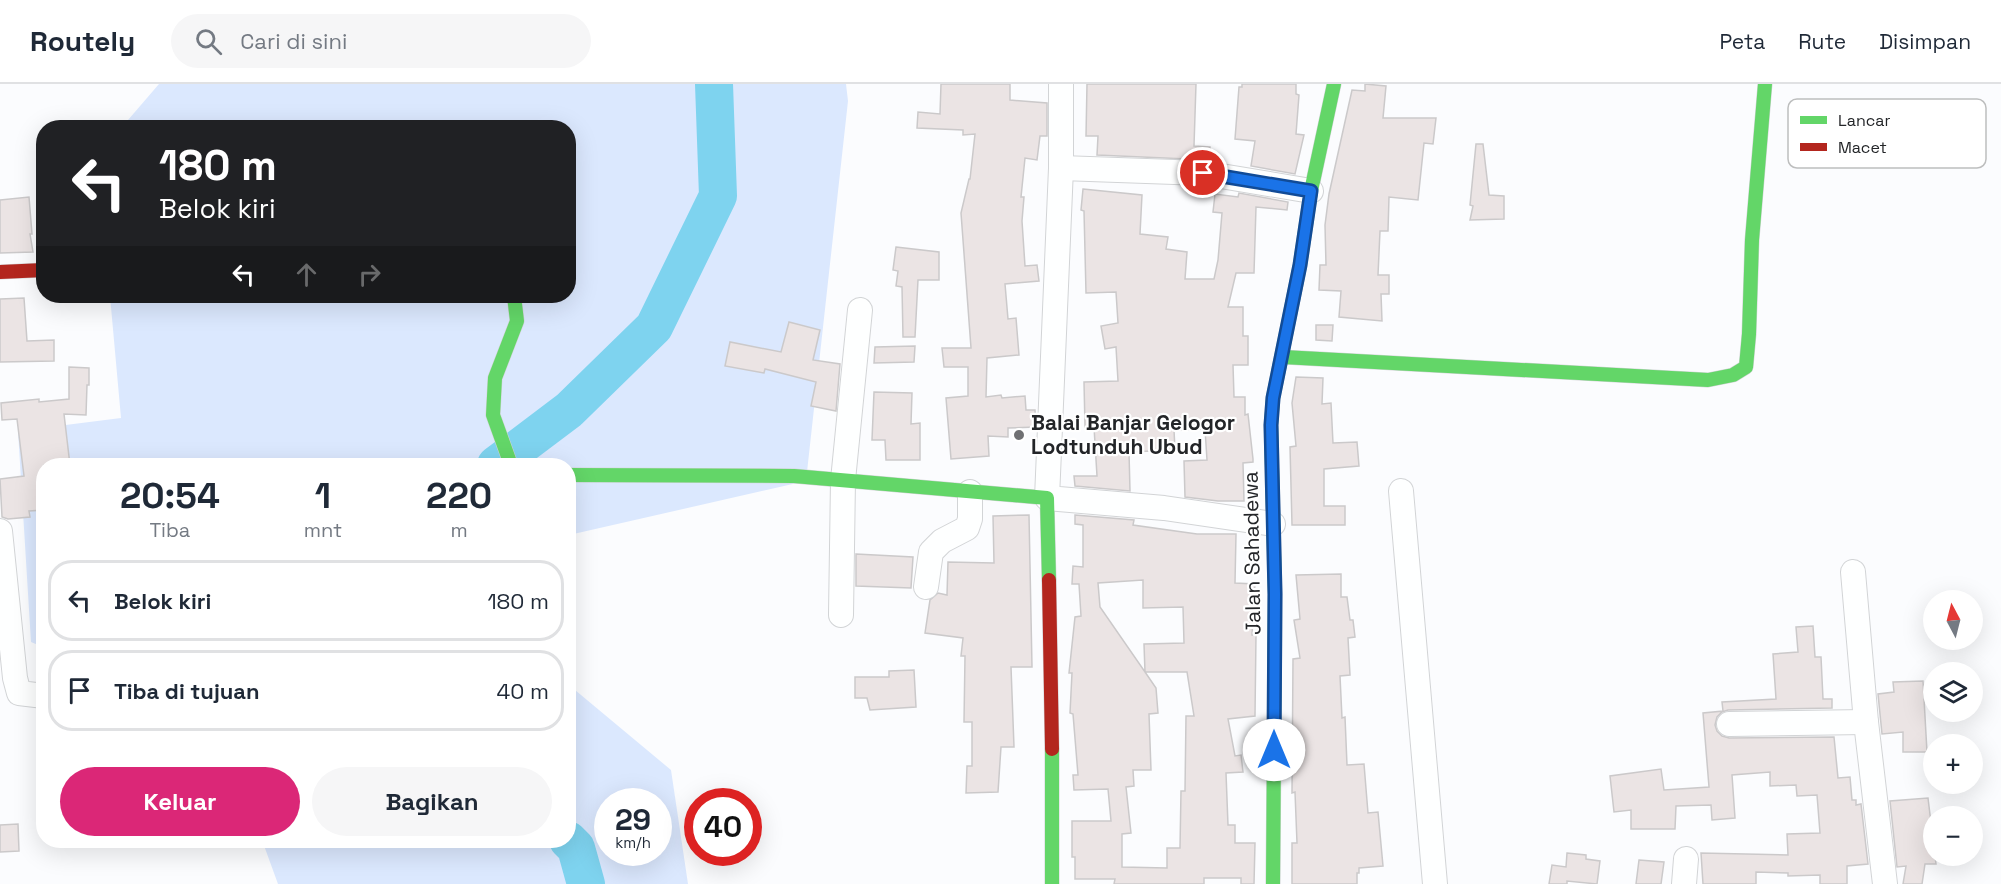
<!DOCTYPE html>
<html lang="id">
<head>
<meta charset="utf-8">
<style>
	:root { --surface:#fff; --page:#f6f6f7; --text:#1f2937; --muted:#747a83; --line:#e0e1e3; --accent:#db2777 }
	body { margin:0; font-family:"Space Grotesk",sans-serif; background:var(--page); color:var(--text); height:100vh; display:flex; flex-direction:column; font-size:22px; white-space:nowrap }
	* { box-sizing:border-box; margin:0 }
	p { font-size:20px; color:var(--muted) }
	.icon { flex:none; width:33px; height:33px; fill:none; stroke:currentColor; stroke-width:2; stroke-linecap:round; stroke-linejoin:round }
	.map { position:relative; flex:1; overflow:hidden }
	.drawer { position:absolute; left:36px; top:374px; width:540px; height:390px; display:flex; flex-direction:column; background:var(--surface); border-radius:24px; box-shadow:0 6px 24px #0002 }
	.drawer>* { flex:none }
	.top-card { position:absolute; left:36px; top:36px; width:540px; height:183px; border-radius:24px; box-shadow:0 6px 24px #0002; background:#202124; color:#fff; overflow:hidden }
	.needle { width:39px; rotate:353deg }
	.tools { position:absolute; left:1923px; top:506px; display:grid; gap:12px }
	.tools a { display:grid; place-items:center; width:60px; height:60px; border-radius:50%; background:var(--surface); box-shadow:0 6px 24px #0002; font-size:30px }
	.speed { position:absolute; left:594px; top:704px; display:flex; gap:12px; font-size:30px; font-weight:700; text-align:center }
	.speed>* { display:grid; place-content:center; width:78px; height:78px; border-radius:50%; background:var(--surface); box-shadow:0 6px 24px #0002; line-height:1 }
	.speed small { font-size:15px; font-weight:400 }
	.speed .limit { border:9px solid #d22; background:#fff; color:#111 }
	.pin { position:absolute; display:grid; place-items:center; width:51px; height:51px; color:#fff; margin:-26px; border:3px solid #fff; border-radius:50%; box-shadow:0 2px 6px #0007 }
	.me { position:absolute; width:66px; margin:-33px; rotate:0deg; stroke-linejoin:round; filter:drop-shadow(0 0 4px #0008) }
	.turn { display:flex; align-items:center; gap:21px; height:126px; padding:0 24px; font-size:27px }
	.turn .icon { width:78px; height:78px; stroke-width:2.5 }
	.turn b { display:block; font-size:42px; line-height:51px }
	.lanes { display:flex; align-items:center; height:57px; padding:0 24px; background:#0003; justify-content:center; gap:30px; direction:ltr }
	.lanes .off { opacity:.35 }
	.eta { display:flex; justify-content:space-evenly; align-items:center; height:102px; text-align:center }
	.eta b { font-size:36px; font-weight:700; line-height:42px }
	.primary-button { display:flex; gap:12px; margin-top:auto; padding:12px 24px }
	.primary-button a { flex:1; height:69px; border-radius:36px; background:var(--accent); color:#fff; font-size:24px; font-weight:700; line-height:69px; text-align:center }
	.primary-button a+a { background:var(--page); color:var(--text) }
	ul { padding:0; list-style:none }
	li { display:flex; align-items:center; gap:18px; height:81px; margin:0 12px 9px; padding:0 12px; border:3px solid var(--line); border-radius:24px }
	li div { flex:1 }
	li b { display:block; font-size:22px }
	li em { font-style:normal }
	header { display:flex; align-items:center; gap:36px; box-sizing:border-box; height:84px; padding:0 30px; background:var(--surface); border-bottom:2px solid var(--line) }
	header strong { font-size:28px }
	nav { display:flex; gap:33px; margin-inline-start:auto; font-size:21px }
	.search { width:420px; height:54px; background:var(--page); display:flex; align-items:center; gap:15px; box-sizing:border-box; padding:0 21px; border-radius:33px; color:var(--muted); font-size:22px }
	.map>svg:first-child { display:block }
</style>
</head>
<body>
<header>
<strong>Routely</strong>
<div class="search"><svg class="icon" aria-label="search" viewBox="0 0 24 24"><circle cx="10" cy="10" r="6"/><path d="M15 15l6 6"/></svg>Cari di sini</div>
<nav><a>Peta</a><a>Rute</a><a>Disimpan</a></nav>
</header>
<div class="map">
<svg width="2001" height="800" viewBox="0 0 2001 800">
	<rect width="100%" height="100%" fill="#fbfcfe"/>
	<!-- green -->
	<g fill="#dbe8fe" fill-rule="evenodd">
		<polygon points="159,0 846,0 848,17 806,397 569,451 568,381 44,381 43,563 31,558 18,347 121,334 110,212 568,212 568,44 122,43"/>
		<path d="M569,601L671,686L688,800H278L262,756H568ZM608,717H658V768H608Z"/>
	</g>
	<g fill="none" stroke-linecap="round" stroke-linejoin="round">
		<!-- river -->
		<g stroke="#7ed3ef" stroke-width="38">
			<polyline points="496,381 569,326 654,243 718,112 714,0"/>
			<polyline points="568,756 576,764 586,800"/>
		</g>
	</g>
	<!-- building -->
	<g fill="#ebe4e4" stroke="#cbc9ca" stroke-width="1.5" fill-rule="evenodd">
		<polygon points="941,0 1010,0 1010,16 1047,19 1047,52 1040,52 1037,76 1025,74 1021,113 1024,113 1022,137 1025,182 1037,181 1039,197 1005,200 1008,235 1016,234 1019,271 987,274 986,313 1001,311 1002,314 1025,312 1026,326 1035,326 1036,343 1008,344 1008,353 988,352 989,372 951,375 946,314 968,312 968,283 944,283 942,264 971,264 961,129 969,95 970,95 975,50 963,51 963,46 917,44 918,28 940,30"/>
		<polygon points="1087,0 1196,0 1194,62 1210,63 1210,76 1097,71 1098,52 1086,52"/>
		<polygon points="1242,0 1296,0 1296,10 1299,11 1296,50 1304,51 1295,90 1251,82 1255,57 1235,55 1239,3 1242,3"/>
		<polygon points="1365,0 1386,2 1383,34 1436,34 1433,60 1424,59 1418,116 1389,113 1388,147 1380,147 1378,191 1389,191 1389,210 1381,210 1382,237 1339,233 1341,207 1319,206 1320,181 1326,181 1325,141 1329,110 1352,6 1365,7"/>
		<polygon points="1476,60 1483,60 1489,111 1504,112 1504,135 1470,136 1473,122 1470,121"/>
		<polygon points="1083,105 1142,111 1140,150 1168,153 1166,165 1187,168 1185,195 1214,195 1218,176 1222,129 1213,128 1215,110 1238,113 1239,109 1288,118 1287,126 1256,123 1254,189 1236,189 1228,223 1243,223 1243,252 1248,252 1248,281 1233,281 1234,313 1245,313 1245,331 1248,330 1253,375 1253,378 1243,379 1244,417 1218,417 1185,413 1184,377 1207,376 1205,345 1174,346 1175,366 1129,368 1130,407 1075,402 1074,392 1097,392 1094,343 1085,343 1084,298 1118,297 1116,263 1105,265 1101,242 1118,239 1116,208 1086,209 1084,127 1081,126"/>
		<polygon points="29,113 32,150 30,150 33,168 0,169 0,116"/>
		<polygon points="896,163 939,168 939,196 918,196 915,253 903,253 902,203 896,202 898,187 893,186"/>
		<polygon points="24,214 27,257 54,256 54,277 0,278 0,215"/>
		<polygon points="789,238 820,246 813,276 840,280 836,327 811,322 816,298 765,285 764,289 725,282 730,258 781,268"/>
		<polygon points="1316,241 1333,241 1332,257 1316,256"/>
		<polygon points="915,262 914,278 874,279 875,263"/>
		<polygon points="69,283 89,284 89,301 87,301 86,331 64,330 70,381 44,381 44,426 29,427 30,433 8,435 2,433 0,395 24,392 17,335 2,336 1,319 39,315 39,318 69,315"/>
		<polygon points="1296,293 1323,294 1322,320 1331,319 1333,359 1357,358 1359,382 1324,385 1324,422 1345,422 1345,441 1292,441 1290,363 1296,362 1292,319"/>
		<polygon points="874,308 912,309 911,340 920,339 920,376 886,376 885,356 872,356"/>
		<polygon points="1029,431 1032,583 1011,583 1014,663 1001,663 998,708 966,709 967,682 972,682 972,638 964,638 965,572 961,572 963,554 925,549 930,516 938,509 947,511 948,478 994,479 993,432"/>
		<path d="M1075,431L1134,436L1133,441L1197,450H1236L1235,499L1255,500L1252,551H1256L1255,632L1228,635L1235,672L1241,671L1243,688L1226,689L1228,741H1235V759H1255L1254,800H1241V794H1204V800H1114L1115,795H1075V773H1072V737H1111L1108,705L1074,706L1073,691H1078L1073,630L1070,629L1072,589H1069L1075,533L1081,532L1079,500H1072L1073,482L1083,483V441L1075,440ZM1143,496V524L1183,523L1184,559L1144,560L1145,588L1100,523L1098,499ZM1145,588H1187L1194,632H1186L1185,707H1181L1180,764H1167V784L1122,783V750L1131,749L1126,703L1134,702L1133,686H1151L1149,630L1158,629L1156,604Z"/>
		<polygon points="856,470 913,473 911,504 856,502"/>
		<polygon points="1341,490 1341,513 1347,513 1350,536 1353,536 1355,553 1348,554 1350,591 1340,592 1342,634 1345,633 1347,681 1364,680 1368,729 1378,728 1383,782 1359,784 1359,789 1357,789 1357,800 1292,800 1292,759 1297,759 1295,708 1292,709 1293,575 1300,574 1294,536 1300,535 1296,491"/>
		<polygon points="1813,542 1815,573 1821,573 1823,615 1832,615 1832,624 1728,626 1722,628 1717,633 1715,641 1717,647 1722,652 1729,654 1834,653 1838,694 1850,693 1852,716 1856,716 1856,721 1861,720 1868,780 1847,782 1847,800 1820,800 1820,791 1788,792 1788,789 1756,788 1756,800 1703,800 1701,769 1788,771 1787,750 1820,749 1817,711 1797,712 1796,701 1770,702 1770,688 1732,691 1735,734 1712,736 1711,721 1676,722 1675,745 1631,745 1631,726 1614,728 1610,692 1661,685 1664,706 1709,703 1703,629 1723,627 1722,618 1776,615 1773,570 1798,568 1796,543"/>
		<polygon points="914,586 916,623 870,626 867,614 855,614 855,593 889,593 889,587"/>
		<polygon points="1923,597 1927,668 1903,668 1903,648 1882,650 1878,610 1894,608 1893,598"/>
		<polygon points="1928,714 1936,780 1925,780 1922,800 1903,800 1906,782 1897,783 1890,717"/>
		<polygon points="18,740 19,767 0,768 0,741"/>
		<polygon points="1567,769 1586,771 1586,775 1600,777 1597,800 1567,797 1567,800 1549,800 1552,781 1566,783"/>
		<polygon points="1639,776 1664,778 1661,800 1636,800"/>
	</g>
	<g fill="none" stroke-linecap="round" stroke-linejoin="round">
		<!-- street casing -->
		<g stroke="#d2d4d6" stroke-width="26">
			<g id="street">
				<polyline points="1061,0 1061,84 1047,414 1164,424 1273,440"/>
				<polyline points="1061,84 1203,89 1311,107"/>
				<polyline points="1401,407 1435,800"/>
				<polyline points="0,447 15,594 19,609 44,612"/>
				<polyline points="1853,488 1866,638 1885,800"/>
				<polyline points="926,503 931,468 942,457 967,444 970,435 970,408"/>
				<polyline points="841,531 843,396 860,226"/>
				<polyline points="1729,640 1866,638"/>
				<polyline points="1684,800 1686,775"/>
			</g>
		</g>
		<!-- fast casing -->
		<g stroke="#d2d4d6" stroke-width="15">
			<g id="fast">
				<polyline points="1283,273 1708,296 1733,291 1746,283 1749,250 1752,156 1765,0"/>
				<polyline points="511,381 493,331 495,294 517,237 514,212"/>
				<polyline points="568,391 794,392 1047,414 1049,496"/>
				<polyline points="1052,665 1052,800"/>
				<polyline points="1273,800 1275,510 1271,341 1273,314 1300,181 1311,107 1334,0"/>
			</g>
		</g>
		<!-- jam casing -->
		<g stroke="#d2d4d6" stroke-width="15">
			<g id="jam">
				<polyline points="0,188 44,186"/>
				<polyline points="1049,496 1052,665"/>
			</g>
		</g>
		<!-- street -->
		<use href="#street" stroke="#feffff" stroke-width="24"/>
		<!-- fast -->
		<use href="#fast" stroke="#63d668" stroke-width="14"/>
		<!-- jam -->
		<use href="#jam" stroke="#b3261e" stroke-width="14"/>
	</g>
	<g fill="none" stroke-linecap="round" stroke-linejoin="round">
		<!-- route casing -->
		<g stroke="#114b97" stroke-width="15">
			<polyline id="route" points="1203,89 1311,107 1300,181 1273,314 1271,341 1275,510 1274,666"/>
		</g>
		<!-- route -->
		<use href="#route" stroke="#1a73e8" stroke-width="10"/>
	</g>
	<!-- markers -->
	<circle fill="#6f7073" stroke="#fff" stroke-width="2" cx="1019" cy="351" r="6"/>
	<g text-anchor="middle" stroke-width="4.5" stroke-linejoin="round" paint-order="stroke">
		<!-- poi labels -->
		<g font-size="21" font-weight="bold" fill="#232528" stroke="#fff" text-anchor="start">
			<text x="1031" y="346">Balai Banjar Gelogor<tspan x="1031" dy="24">Lodtunduh Ubud</tspan></text>
		</g>
		<!-- street labels -->
		<g font-size="21" fill="#232528" stroke="#fff">
			<text transform="translate(1252 469) rotate(-91)" y="7">Jalan Sahadewa</text>
		</g>
	</g>
	<!-- legend -->
	<rect x="1788" y="15" width="198" height="69" rx="9" fill="#fff" stroke="#bdbebe" stroke-width="1.5"/>
	<rect x="1800" y="32" width="27" height="8" fill="#63d668"/>
	<rect x="1800" y="59" width="27" height="8" fill="#b3261e"/>
	<g font-size="16" fill="#232528">
		<text x="1838" y="42">Lancar</text>
		<text x="1838" y="69">Macet</text>
	</g>
</svg>
<div class="tools">
<a><svg class="needle" viewBox="-14 -14 28 28"><path d="M0-13l5 13h-10z" fill="#e53935"/><path d="M0 13l5-13h-10z" fill="#747a83"/></svg></a>
<a><svg class="icon" aria-label="layers" viewBox="0 0 24 24"><path d="M12 4l9 5-9 5-9-5zM3 14l9 5 9-5"/></svg></a>
<a>+</a>
<a>−</a>
</div>
<div class="speed"><div>29<small>km/h</small></div><div class="limit">40</div></div>
<div class="pin" style="left:1203px;top:89px;background:#d93025"><svg class="icon" aria-label="arrive" viewBox="0 0 24 24"><path d="M6 21V4h12l-3 4 3 4H6"/></svg></div>
<svg class="me" style="left:1274px;top:666px" viewBox="-20 -20 40 40"><circle r="19" fill="#fff"/><path d="M0-13L10 11 0 6-10 11z" fill="#1a73e8"/></svg>
<div class="top-card">
<div class="turn"><svg class="icon" aria-label="left" viewBox="0 0 24 24"><path d="M17 20v-9H6M10 6l-5 5 5 5"/></svg><div><b>180 m</b>Belok kiri</div></div>
<div class="lanes"><svg class="icon" aria-label="left" viewBox="0 0 24 24"><path d="M17 20v-9H6M10 6l-5 5 5 5"/></svg><svg class="icon off" aria-label="ahead" viewBox="0 0 24 24"><path d="M12 20V5M6 11l6-6 6 6"/></svg><svg class="icon off" aria-label="right" viewBox="0 0 24 24"><path d="M7 20v-9h11M14 6l5 5-5 5"/></svg></div>
</div>
<section class="drawer">
<div class="eta">
<div><b>20:54</b><p>Tiba</p></div>
<div><b>1</b><p>mnt</p></div>
<div><b>220</b><p>m</p></div>
</div>
<ul>
<li><svg class="icon" aria-label="left" viewBox="0 0 24 24"><path d="M17 20v-9H6M10 6l-5 5 5 5"/></svg><div><b>Belok kiri</b></div><em>180 m</em></li>
<li><svg class="icon" aria-label="arrive" viewBox="0 0 24 24"><path d="M6 21V4h12l-3 4 3 4H6"/></svg><div><b>Tiba di tujuan</b></div><em>40 m</em></li>
</ul>
<div class="primary-button"><a>Keluar</a><a>Bagikan</a></div>
</section>
</div>
</body>
</html>
